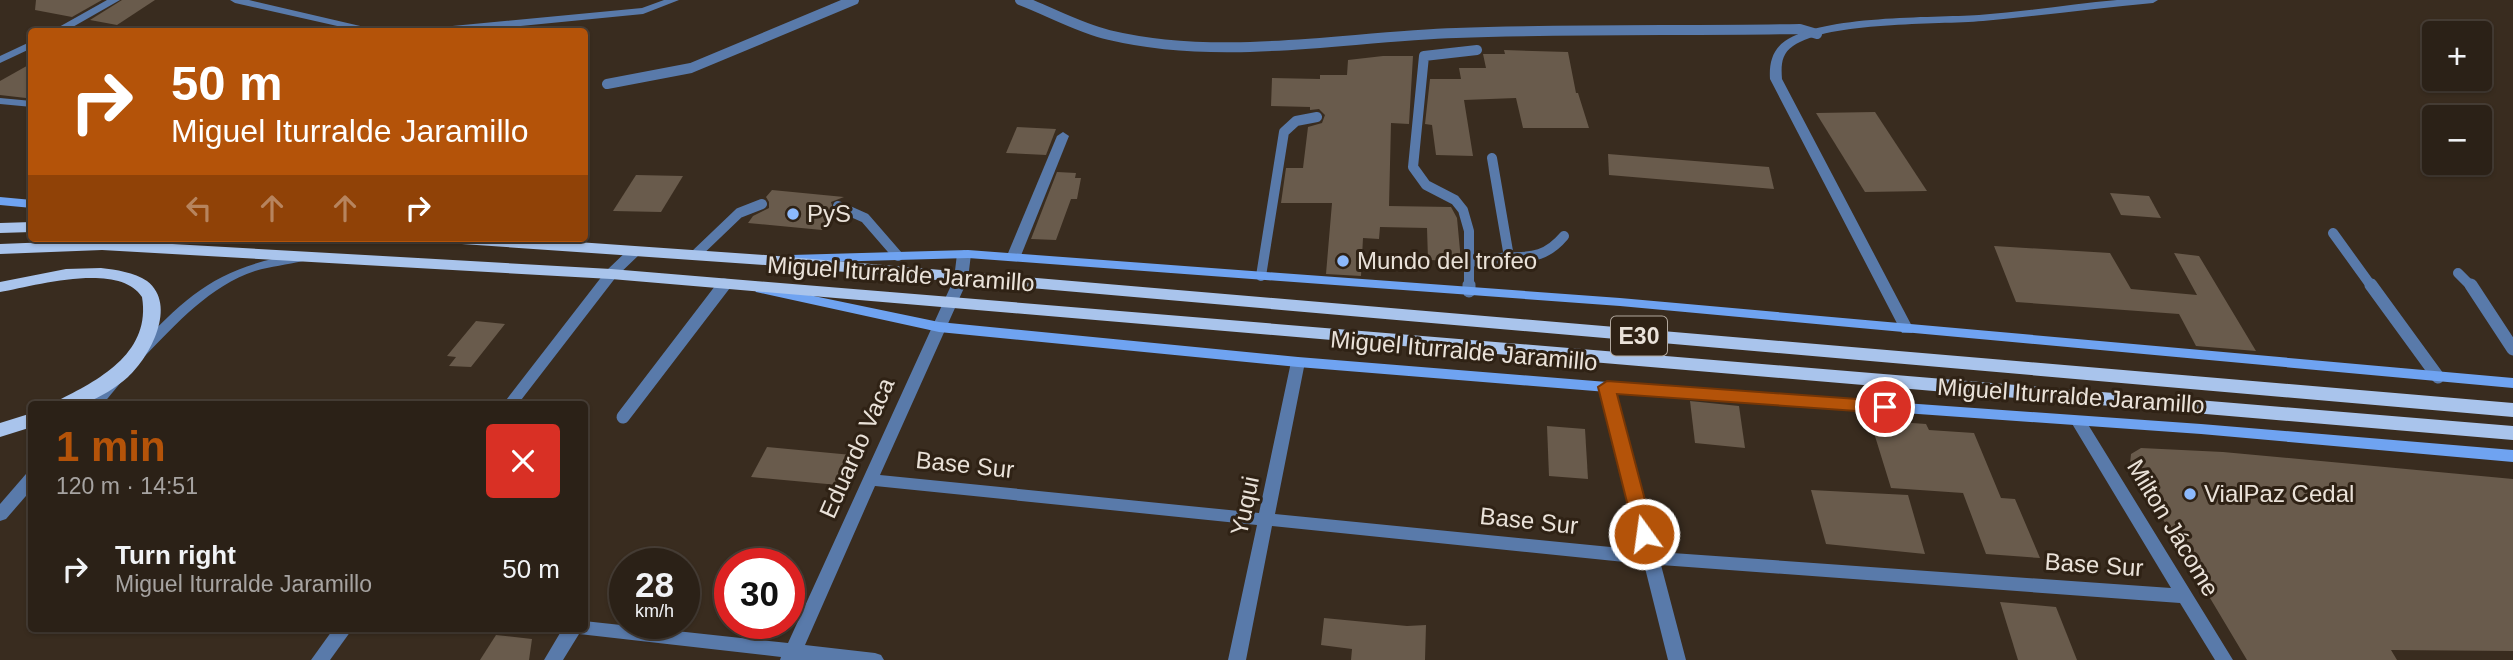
<!DOCTYPE html>
<html lang="en">
<head>
<meta charset="utf-8">
<style>
	:root { --surface:#2b2117; --page:#332920; --text:#f1f3f6; --muted:#a6a3a1; --line:#473e36; --accent:#b45309 }
	body { margin:0; font-family:Arial,sans-serif; background:var(--page); color:var(--text); height:100vh; display:flex; flex-direction:column; font-size:26px; white-space:nowrap }
	* { box-sizing:border-box; margin:0 }
	p { font-size:23px; color:var(--muted) }
	.icon { flex:none; width:38px; height:38px; fill:none; stroke:currentColor; stroke-width:2; stroke-linecap:round; stroke-linejoin:round }
	.map { position:relative; flex:1; overflow:hidden }
	.sheet { position:absolute; left:28px; top:401px; width:560px; height:231px; display:flex; flex-direction:column; background:var(--surface); border-radius:7px; box-shadow:0 2px 5px #0004,0 0 0 2px var(--line) }
	.sheet>* { flex:none }
	.top-card { position:absolute; left:28px; top:28px; width:560px; height:214px; border-radius:7px; box-shadow:0 2px 5px #0004,0 0 0 2px var(--line); background:#b45309; color:#fff; overflow:hidden }
	.tools { position:absolute; left:2422px; top:21px; display:grid; gap:14px }
	.tools a { display:grid; place-items:center; width:70px; height:70px; border-radius:7px; background:var(--surface); box-shadow:0 2px 5px #0004,0 0 0 2px var(--line); font-size:35px }
	.speed { position:absolute; left:609px; top:548px; display:flex; gap:14px; font-size:35px; font-weight:700; text-align:center }
	.speed>* { display:grid; place-content:center; width:91px; height:91px; border-radius:50%; background:var(--surface); box-shadow:0 2px 5px #0004,0 0 0 2px var(--line); line-height:1 }
	.speed small { font-size:18px; font-weight:400 }
	.speed .limit { border:10px solid #d22; background:#fff; color:#111 }
	.pin { position:absolute; display:grid; place-items:center; width:60px; height:60px; color:#fff; margin:-30px; border:4px solid #fff; border-radius:50%; box-shadow:0 2px 7px #0007 }
	.me { position:absolute; width:77px; margin:-38px; rotate:346deg; stroke-linejoin:round; filter:drop-shadow(0 0 5px #0008) }
	.turn { display:flex; align-items:center; gap:24px; height:147px; padding:0 28px; font-size:32px }
	.turn .icon { width:91px; height:91px; stroke-width:2.5 }
	.turn b { display:block; font-size:49px; line-height:60px }
	.lanes { display:flex; align-items:center; height:66px; padding:0 28px; background:#0003; justify-content:center; gap:35px; direction:ltr }
	.lanes .off { opacity:.35 }
	.round { display:grid; place-items:center; flex:none; width:74px; height:74px; border-radius:7px; background:var(--page) }
	.summary { display:flex; align-items:center; justify-content:space-between; height:119px; padding:0 28px }
	h1 { font-size:42px; font-weight:800; line-height:52px; color:var(--accent) }
	ul { padding:0; list-style:none }
	li { display:flex; align-items:center; gap:21px; height:98px; padding:0 28px }
	li div { flex:1 }
	li b { display:block; font-size:26px }
	li em { font-style:normal }
	.map>svg:first-child { display:block }
</style>
</head>
<body>
<div class="map">
<svg width="2513" height="660" viewBox="0 0 2513 660">
	<rect width="100%" height="100%" fill="#392c1f"/>
	<!-- building -->
	<g fill="#695b4c">
		<polygon points="36,0 102,0 72,17 35,10"/>
		<polygon points="122,0 155,0 117,25 90,20"/>
		<polygon points="1504,50 1568,52 1576,93 1578,93 1589,128 1523,128 1516,98 1464,100 1473,156 1436,155 1432,125 1425,124 1430,79 1461,79 1459,68 1486,68 1483,54 1505,54"/>
		<polygon points="1383,56 1413,56 1409,124 1391,123 1389,206 1451,207 1457,218 1461,261 1428,260 1427,228 1380,227 1379,239 1363,238 1361,276 1326,274 1332,203 1281,203 1286,168 1303,168 1308,127 1322,123 1325,115 1319,109 1310,110 1310,107 1271,106 1272,78 1320,79 1320,75 1347,75 1348,60"/>
		<polygon points="32,63 32,94 26,98 0,95 0,81"/>
		<polygon points="1875,112 1927,191 1865,192 1816,113"/>
		<polygon points="1017,127 1056,129 1046,155 1006,153"/>
		<polygon points="1608,154 1769,167 1774,189 1609,175"/>
		<polygon points="1057,172 1076,173 1075,178 1081,178 1077,199 1071,199 1056,240 1031,239"/>
		<polygon points="636,175 683,176 661,212 613,211"/>
		<polygon points="772,190 844,197 831,202 834,212 822,230 748,223 753,216 769,208 769,202 766,197"/>
		<polygon points="2110,193 2149,196 2161,218 2121,215"/>
		<polygon points="1994,246 2110,253 2131,289 2197,295 2174,253 2199,256 2256,351 2196,346 2179,314 2016,302"/>
		<polygon points="476,321 505,324 471,367 449,366 456,357 447,356"/>
		<polygon points="1690,401 1739,406 1745,448 1695,443"/>
		<polygon points="1870,420 1926,424 1929,430 1974,433 2001,498 2015,499 2040,558 1986,554 1963,493 1891,488"/>
		<polygon points="1547,426 1585,429 1588,479 1549,476"/>
		<polygon points="767,447 852,455 838,485 751,477"/>
		<polygon points="2141,448 2223,452 2513,479 2513,651 2391,650 2397,660 2247,660 2130,464 2131,454"/>
		<polygon points="1811,490 1908,495 1925,554 1826,544"/>
		<polygon points="2000,602 2056,607 2077,660 2018,660"/>
		<polygon points="1324,618 1407,626 1426,625 1425,660 1351,660 1352,649 1321,645"/>
		<polygon points="496,635 532,639 529,660 480,660"/>
	</g>
	<g fill="none" stroke-linecap="round" stroke-linejoin="round">
		<!-- service-far1 -->
		<g stroke="#597aaa" stroke-width="10">
			<path d="M1020,0C1049,11 1079,28 1109,35C1223,62 1340,37 1456,33C1571,29 1685,31 1800,29L1817,34"/>
			<polyline points="607,84 691,68 854,0"/>
			<polyline points="838,206 865,218 898,256"/>
			<polyline points="2333,233 2372,287"/>
			<polyline points="695,255 739,213 762,204"/>
			<path d="M1509,257C1533,258 1548,255 1564,236"/>
			<polyline points="1469,262 1509,257 1492,158"/>
			<polyline points="2458,273 2472,287"/>
			<polyline points="1261,276 1284,132 1296,121 1317,117"/>
			<polyline points="1469,287 1469,231 1463,210 1455,200 1426,185 1413,167 1424,56 1477,50"/>
		</g>
		<!-- service -->
		<g stroke="#597aaa" stroke-width="13">
			<polyline points="1469,285 1469,291"/>
			<polyline points="2371,285 2438,377"/>
			<polyline points="2471,285 2513,349"/>
			<polyline points="623,417 724,285"/>
		</g>
		<!-- minor -->
		<g fill="#597aaa" fill-rule="evenodd">
			<polygon points="107,0 120,0 64,32 50,32"/>
			<polygon points="230,0 249,0 386,32 364,32 235,3"/>
			<polygon points="664,0 679,0 643,14 460,32 416,32 421,29 642,8"/>
			<path d="M2117,0H2158L2153,3C2096,8 2040,16 1983,21C1936,25 1830,21 1793,46C1781,54 1781,66 1782,79L1914,330L1912,333H1902L1770,79C1769,64 1772,50 1785,41C1823,15 1931,18 1979,15C2025,12 2071,4 2117,0Z"/>
			<polygon points="32,41 32,48 0,63 0,56"/>
			<polygon points="0,98 32,101 32,107 0,104"/>
			<polygon points="1063,132 1069,136 1020,258 1018,261 1008,261 1006,258 1057,136"/>
			<polygon points="635,247 642,251 640,254 616,277 518,404 503,404 606,271 630,248"/>
			<polygon points="964,250 971,254 968,279 880,475 1259,513 1291,362 1298,357 1305,362 1275,514 1641,550 1600,387 1607,382 1614,387 1658,552 2171,588 2071,422 2074,418 2084,418 2233,660 2215,660 2180,603 1661,565 1686,660 1668,660 1644,564 1272,526 1246,660 1228,660 1257,525 875,486 805,645 875,653 881,655 884,660 780,660 781,657 579,634 563,660 544,660 563,628 584,628 584,621 788,643 954,279 957,254"/>
			<path d="M298,254L303,255L305,258L303,261C287,265 271,266 255,271C210,286 177,323 145,356H135L133,353L135,350C190,293 218,267 298,254Z"/>
			<polygon points="115,376 122,381 103,404 88,404 110,377"/>
			<polygon points="32,472 32,489 6,519 0,521 0,504 26,474"/>
			<polygon points="334,628 353,628 330,660 311,660"/>
		</g>
		<!-- secondary -->
		<g fill="#6fa3f1" fill-rule="evenodd">
			<polygon points="0,197 32,200 32,208 0,205"/>
			<polygon points="968,250 1620,298 2513,378 2513,388 1620,306 968,258 791,263 784,259 791,255"/>
			<polygon points="761,285 939,322 1298,357 1607,382 2201,424 2513,450 2513,462 2201,434 1607,392 1298,367 939,332 756,292 754,289"/>
		</g>
		<!-- primary -->
		<g fill="#a9c4ec" fill-rule="evenodd">
			<polygon points="32,222 32,232 0,233 0,223"/>
			<polygon points="439,238 520,238 765,255 2513,403 2513,417 765,265 447,243"/>
			<polygon points="102,240 611,269 2513,426 2513,440 611,279 102,250 0,254 0,244"/>
			<path d="M101,268C116,270 134,272 147,281C178,305 150,357 128,377C116,388 100,397 86,403C78,406 67,404 59,404L61,399C103,378 151,351 142,297C119,261 34,286 0,292V282L66,269Z"/>
			<polygon points="32,413 32,427 0,437 0,423"/>
		</g>
	</g>
	<!-- route -->
	<polygon fill="#b45309" stroke="#753606" stroke-width="2" points="1607,381 1885,401 1893,407 1885,413 1617,394 1654,534 1651,539 1644,541 1638,539 1635,534 1598,387"/>
	<!-- markers -->
	<g fill="#8cb9fc" stroke="#2f2215" stroke-width="2.5">
		<circle cx="793" cy="214" r="7"/>
		<circle cx="1343" cy="261" r="7"/>
		<circle cx="2190" cy="494" r="7"/>
	</g>
	<g text-anchor="middle" stroke-width="6" stroke-linejoin="round" paint-order="stroke">
		<!-- shield labels -->
		<rect fill="#2f2215" stroke="#b2a89e" stroke-width="2" x="1611" y="316.5" width="56" height="39" rx="5"/>
		<g font-size="23" font-weight="bold" fill="#eae2d9">
			<text x="1639" y="344">E30</text>
		</g>
		<!-- poi labels -->
		<g font-size="24" fill="#eae2d9" stroke="#2f2215" text-anchor="start">
			<text x="807" y="222">PyS</text>
			<text x="1357" y="269">Mundo del trofeo</text>
			<text x="2204" y="502">VialPaz Cedal</text>
		</g>
		<!-- street labels -->
		<g font-size="24" fill="#eae2d9" stroke="#2f2215">
			<text transform="translate(901 274) rotate(4)" y="8">Miguel Iturralde Jaramillo</text>
			<text transform="translate(1464 351) rotate(5)" y="8">Miguel Iturralde Jaramillo</text>
			<text transform="translate(2071 396) rotate(4)" y="8">Miguel Iturralde Jaramillo</text>
			<text transform="translate(857 448) rotate(-66)" y="8">Eduardo Vaca</text>
			<text transform="translate(965 465) rotate(6)" y="8">Base Sur</text>
			<text transform="translate(1245 506) rotate(-78)" y="8">Yuqui</text>
			<text transform="translate(1529 521) rotate(6)" y="8">Base Sur</text>
			<text transform="translate(2173 528) rotate(59)" y="8">Milton Jácome</text>
			<text transform="translate(2094 565) rotate(4)" y="8">Base Sur</text>
		</g>
	</g>
</svg>
<div class="tools">
<a>+</a>
<a>−</a>
</div>
<div class="speed"><div>28<small>km/h</small></div><div class="limit">30</div></div>
<div class="pin" style="left:1885px;top:407px;background:#d93025"><svg class="icon" aria-label="arrive" viewBox="0 0 24 24"><path d="M6 21V4h12l-3 4 3 4H6"/></svg></div>
<svg class="me" style="left:1644px;top:534px" viewBox="-20 -20 40 40"><circle r="17" fill="#b45309" stroke="#fff" stroke-width="3"/><path d="M0-11L8 9 0 5-8 9z" fill="#fff"/></svg>
<div class="top-card">
<div class="turn"><svg class="icon" aria-label="right" viewBox="0 0 24 24"><path d="M7 20v-9h11M14 6l5 5-5 5"/></svg><div><b>50 m</b>Miguel Iturralde Jaramillo</div></div>
<div class="lanes"><svg class="icon off" aria-label="left" viewBox="0 0 24 24"><path d="M17 20v-9H6M10 6l-5 5 5 5"/></svg><svg class="icon off" aria-label="ahead" viewBox="0 0 24 24"><path d="M12 20V5M6 11l6-6 6 6"/></svg><svg class="icon off" aria-label="ahead" viewBox="0 0 24 24"><path d="M12 20V5M6 11l6-6 6 6"/></svg><svg class="icon" aria-label="right" viewBox="0 0 24 24"><path d="M7 20v-9h11M14 6l5 5-5 5"/></svg></div>
</div>
<section class="sheet">
<div class="summary"><div><h1>1 min</h1><p>120 m · 14:51</p></div><a class="round" style="background:#d93025;color:#fff"><svg class="icon" aria-label="close" viewBox="0 0 24 24"><path d="M6 6l12 12M18 6L6 18"/></svg></a></div>
<ul>
<li><svg class="icon" aria-label="right" viewBox="0 0 24 24"><path d="M7 20v-9h11M14 6l5 5-5 5"/></svg><div><b>Turn right</b><p>Miguel Iturralde Jaramillo</p></div><em>50 m</em></li>
</ul>
</section>
</div>
</body>
</html>
